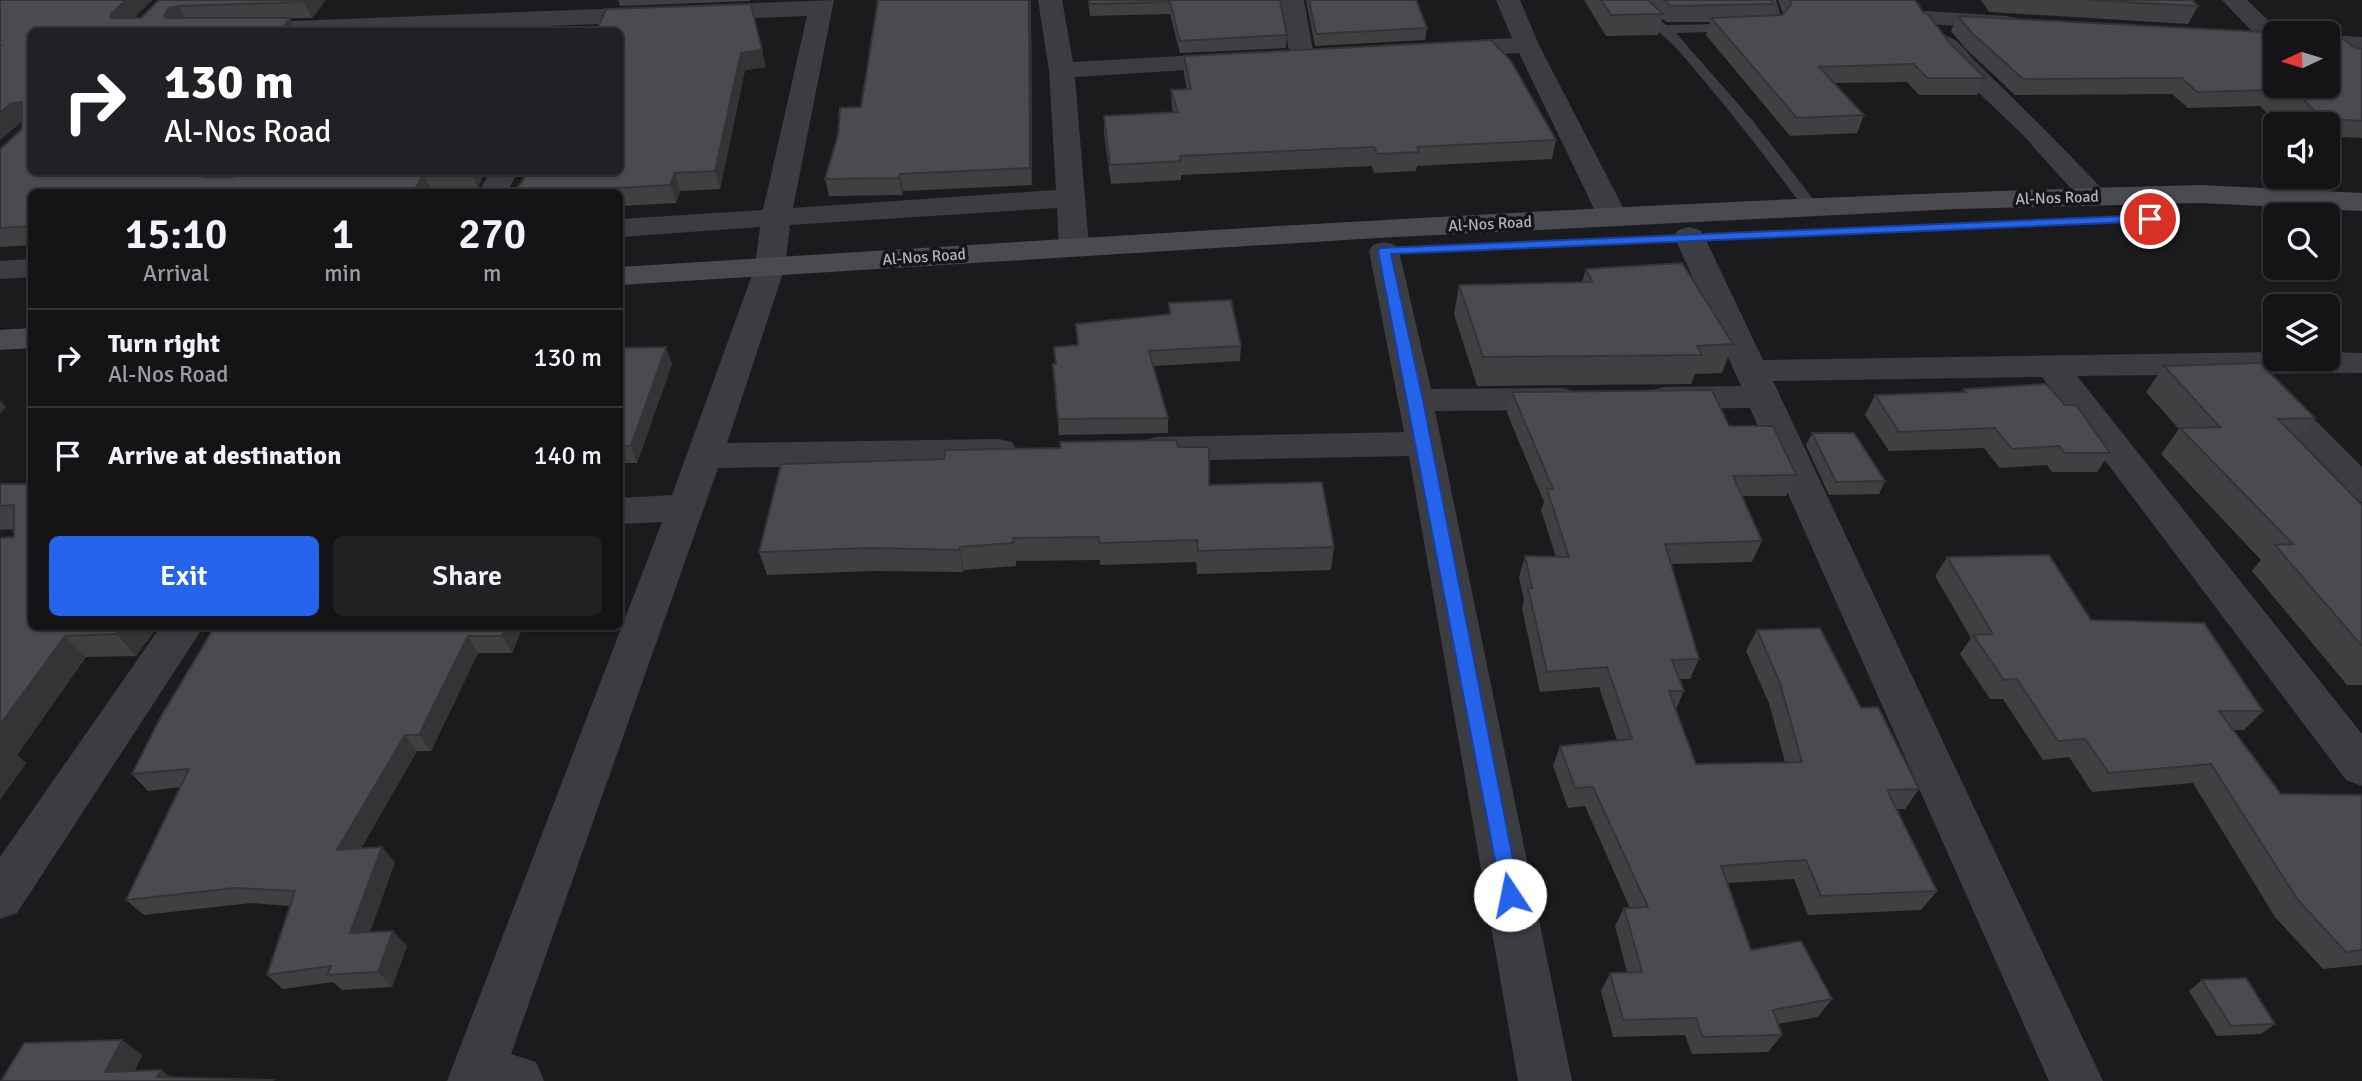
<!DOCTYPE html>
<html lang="en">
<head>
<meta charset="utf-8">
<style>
	:root { --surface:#141416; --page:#212123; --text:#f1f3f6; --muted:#9d9ea1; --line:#333335; --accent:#2563eb }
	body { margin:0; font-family:Signika,sans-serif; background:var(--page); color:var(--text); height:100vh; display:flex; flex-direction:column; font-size:26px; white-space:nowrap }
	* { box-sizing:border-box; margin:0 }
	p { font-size:23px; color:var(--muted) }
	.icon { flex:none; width:38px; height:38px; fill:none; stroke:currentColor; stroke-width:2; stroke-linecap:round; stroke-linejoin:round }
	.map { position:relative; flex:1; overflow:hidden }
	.drawer { position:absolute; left:28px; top:189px; width:595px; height:441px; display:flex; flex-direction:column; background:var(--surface); border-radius:10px; box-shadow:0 2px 5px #0004,0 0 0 2px var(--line) }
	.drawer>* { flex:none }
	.guide { position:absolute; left:28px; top:28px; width:595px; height:147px; border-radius:10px; box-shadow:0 2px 5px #0004,0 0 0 2px var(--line); background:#202124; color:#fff; overflow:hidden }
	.needle { width:46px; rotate:266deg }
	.controls { position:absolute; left:2263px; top:21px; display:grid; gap:14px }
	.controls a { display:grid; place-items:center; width:77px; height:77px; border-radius:10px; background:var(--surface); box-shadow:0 2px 5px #0004,0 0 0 2px var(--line); font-size:35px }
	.pin { position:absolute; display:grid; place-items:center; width:60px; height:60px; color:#fff; margin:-30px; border:4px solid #fff; border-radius:50%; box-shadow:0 2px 7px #0007 }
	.me { position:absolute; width:77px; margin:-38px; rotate:349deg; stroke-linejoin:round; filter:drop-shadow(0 0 5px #0008) }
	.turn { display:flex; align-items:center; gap:24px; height:147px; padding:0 21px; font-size:32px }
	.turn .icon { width:91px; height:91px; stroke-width:2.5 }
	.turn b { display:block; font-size:49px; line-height:60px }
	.eta { display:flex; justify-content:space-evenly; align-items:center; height:119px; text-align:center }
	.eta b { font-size:42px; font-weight:600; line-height:49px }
	.action { display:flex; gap:14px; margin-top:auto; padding:14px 21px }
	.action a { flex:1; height:80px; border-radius:10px; background:var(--accent); color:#fff; font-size:28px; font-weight:600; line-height:80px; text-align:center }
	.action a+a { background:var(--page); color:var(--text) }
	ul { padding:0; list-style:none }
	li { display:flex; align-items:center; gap:21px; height:98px; padding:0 21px; border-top:2px solid var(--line) }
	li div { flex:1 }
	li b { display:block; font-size:26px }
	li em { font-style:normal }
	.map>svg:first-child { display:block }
</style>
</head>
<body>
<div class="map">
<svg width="2362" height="1081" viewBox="0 0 2362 1081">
	<rect width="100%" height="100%" fill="#1b1b1d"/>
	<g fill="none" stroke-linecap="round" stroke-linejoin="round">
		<!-- lane -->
		<path fill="#3c3d41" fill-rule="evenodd" d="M1631,0H1643L1651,13L1666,25L1767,23L1770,21L1764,0H1776L1783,22L1775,30L1676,33L1753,121L1817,204L1819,207L1817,210H1805C1765,155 1723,102 1678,50C1662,32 1642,23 1631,0Z"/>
		<!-- street -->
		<g fill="#3c3d41" fill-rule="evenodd">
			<polygon points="834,0 793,208 1056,190 1049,70 1038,0 1062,0 1073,62 1234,53 1243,55 1246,60 1243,65 1234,67 1075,77 1089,247 1085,253 1074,256 1063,253 1059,247 1057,208 790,225 785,267 727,443 999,439 1012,442 1017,451 1012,460 999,463 718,468 511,1054 536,1062 544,1081 447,1081 662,522 620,524 620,498 672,495 755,267 760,227 620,237 620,219 763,210 807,16 390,32 176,32 179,27 188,25"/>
			<polygon points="1280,0 1304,0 1314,56 1311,61 1302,63 1293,61 1290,56"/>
			<polygon points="1496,0 1520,0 1539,45 1628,217 1623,223 1613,226 1603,223 1598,217 1519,53 1445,56 1436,54 1433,49 1436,44 1445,42 1512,38"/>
			<polygon points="2222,0 2247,0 2281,33 2275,33 2275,45 2263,43"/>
			<polygon points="1926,11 2007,16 2015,18 2019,23 2015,28 2007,30 1918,23 1914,18 1918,13"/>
			<polygon points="2328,35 2362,37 2362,51 2328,49"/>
			<path d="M1946,36C1960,39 1967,54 1978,64C2020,105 2062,146 2102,189L2106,195L2102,201L2092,204L2082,201L2022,134L1957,72L1934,43L1937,38Z"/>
			<polygon points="490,172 518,172 507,192 479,192"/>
			<polygon points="1689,227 1700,230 1704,236 1763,360 2275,352 2275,359 2328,359 2328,352 2362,353 2362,373 2077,376 2362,734 2362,786 2346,780 2042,377 1773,381 2103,1081 2049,1081 1750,408 1664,409 1652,406 1647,398 1652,390 1664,387 1741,386 1674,236 1678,230"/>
			<polygon points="1384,242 1395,245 1399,251 1431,389 1562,388 1574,391 1579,399 1574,407 1562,410 1435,411 1572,1081 1518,1081 1409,456 1157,461 1144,458 1139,449 1144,440 1157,437 1404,432 1369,251 1373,245"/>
			<polygon points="32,259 32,277 0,279 0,261"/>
			<polygon points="2268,382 2280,385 2362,467 2362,502 2349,498 2256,401 2251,393 2256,385"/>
			<polygon points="161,626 204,626 17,913 0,919 0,857"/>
		</g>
		<!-- secondary -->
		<g fill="#4a4b51" fill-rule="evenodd">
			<path d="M2201,185L2362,193V211L2201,203L1956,209L1377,238L620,285V267C1147,234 1673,198 2201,185Z"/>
			<polygon points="32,328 32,348 0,350 0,330"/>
		</g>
	</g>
	<!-- wall -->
	<g fill="#404043">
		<polygon points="0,0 152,0 134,18 141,18 159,0 326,0 312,18 290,18 297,32 32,32 229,172 225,177 233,177 238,172 485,172 478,188 432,191 431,192 32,192 32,245 0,247 0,149 22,129 22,121 0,140"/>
		<polygon points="618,0 750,0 750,1 620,6"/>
		<polygon points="878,0 1031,0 1032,185 903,191 902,195 829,196 825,179 861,107"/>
		<polygon points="1088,0 1280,0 1287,35 1286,48 1180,53 1170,14 1090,16"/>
		<polygon points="1306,0 1416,0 1427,28 1425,40 1315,46"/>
		<polygon points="1584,0 1771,0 1772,4 1768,16 1783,14 1778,0 1915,0 1923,12 1949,42 1985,78 1977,95 1919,95 1907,82 1835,83 1864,115 1857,133 1790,136 1706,35 1710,22 1667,22 1662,19 1658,35 1606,36"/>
		<polygon points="1981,0 2192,0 2198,6 2188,24 1989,12"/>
		<polygon points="606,9 766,67 745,70 720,189 680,191 676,203 620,206 620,192 515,192 620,32"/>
		<polygon points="1958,16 2282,33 2287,25 2356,48 2362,49 2362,138 2328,136 2328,124 2301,124 2290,113 2266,112 2260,106 2188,108 2172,94 2015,95 1964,47 1951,31"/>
		<polygon points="1184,56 1556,140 1552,159 1417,166 1416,171 1374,173 1372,166 1181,175 1181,180 1111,184 1104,134 1104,116 1173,112 1172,108 1171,90 1187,89 1184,74"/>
		<polygon points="1586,269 1733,344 1722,373 1695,374 1691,384 1477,386 1454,314 1459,285 1582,282"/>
		<polygon points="1169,303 1241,346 1240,361 1153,366 1168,418 1168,433 1059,435 1053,364 1056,364 1078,345 1169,314"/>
		<polygon points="620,348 672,364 637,463 620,463"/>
		<polygon points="2164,366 2315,418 2297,439 2362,505 2362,685 2347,685 2252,571 2261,560 2161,454 2179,429 2146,392"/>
		<polygon points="1964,389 2065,405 2110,453 2097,472 2052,472 2047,465 2000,468 1984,448 1889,451 1865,415 1875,395 1962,392"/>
		<polygon points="1512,392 1729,426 1796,475 1786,496 1742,496 1762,541 1752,562 1671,564 1699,659 1690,679 1680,679 1684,691 1676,709 1696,764 1785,762 1769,703 1746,651 1757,630 1861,708 1919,789 1905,809 1896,809 1937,891 1921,910 1808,915 1794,879 1728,883 1751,950 1832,999 1818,1017 1778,1024 1782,1035 1768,1052 1692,1054 1685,1035 1613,1037 1601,991 1610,973 1627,972 1615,926 1624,908 1630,908 1585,806 1568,808 1553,766 1560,746 1617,740 1599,687 1540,692 1522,608 1524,600 1519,577 1525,556 1556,557 1541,510 1544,502 1507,413"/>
		<polygon points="1812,433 1885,481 1879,494 1829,495 1806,445"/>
		<polygon points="1178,447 1209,485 1334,547 1331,570 1197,574 1196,562 1100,565 1100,560 1016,561 1016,566 964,570 963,572 874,571 767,575 759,552 944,459"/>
		<polygon points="0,484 32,484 32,626 158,626 136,656 86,657 17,755 26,763 0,800 14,529 0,530"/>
		<polygon points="1947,557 2091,620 2263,711 2244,730 2233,730 2281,794 2362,795 2362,965 2323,969 2275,917 2193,783 2092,792 2069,757 2043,760 2003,699 1990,699 1960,654 1971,638 1935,576"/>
		<polygon points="215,626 523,626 512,653 478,653 431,751 417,751 361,848 395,862 370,932 407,946 392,987 342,990 333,982 283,989 267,975 290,906 251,903 144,915 126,900 180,787 148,791 132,774"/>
		<polygon points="2202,980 2275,1024 2261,1034 2217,1036 2189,991"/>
	</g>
	<!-- shaded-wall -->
	<g fill="#343437">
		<polygon points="126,0 152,0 121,30 111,18 111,14"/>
		<polygon points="306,0 326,0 312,18 304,2"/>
		<polygon points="1029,0 1031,0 1032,185 1030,168"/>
		<polygon points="179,6 188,22 174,32 164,16 169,8"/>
		<polygon points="290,18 297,32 279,32"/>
		<polygon points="762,50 766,67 745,70 720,189 715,171 741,53"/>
		<polygon points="22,102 32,119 21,121 0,140 0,113 10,104"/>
		<polygon points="204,172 229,172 212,192 202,175"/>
		<polygon points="471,172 485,172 478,188"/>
		<polygon points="424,173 432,191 431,192 413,192"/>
		<polygon points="675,173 680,191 676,203 670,185"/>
		<polygon points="900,174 903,191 902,195 899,178"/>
		<polygon points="666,347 672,364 637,463 631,446"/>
		<polygon points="0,400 6,407 0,414"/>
		<polygon points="960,547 964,570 963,572 959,550"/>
		<polygon points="122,626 158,626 136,656 116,634"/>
		<polygon points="506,626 523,626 512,653 502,636"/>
		<polygon points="65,636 86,657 17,755 26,763 0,800 0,725"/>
		<polygon points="468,636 478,653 431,751 419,735"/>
		<polygon points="405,735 417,751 351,866 337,850"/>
		<polygon points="382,847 395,862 364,948 350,933"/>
		<polygon points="393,931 407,946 392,987 378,972"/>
		<polygon points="122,1040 143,1055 129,1081 105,1072"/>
		<polygon points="161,1070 177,1081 157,1077"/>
	</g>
	<!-- building -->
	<g fill="#4a4b4e" stroke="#343437" stroke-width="2" fill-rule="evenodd">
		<polygon points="0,0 126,0 111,14 111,18 141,18 159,0 306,0 304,2 179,6 169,8 164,16 167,18 290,18 279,32 32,32 32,172 204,172 202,175 204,177 233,177 238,172 452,172 424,173 413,192 32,192 32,226 0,228 0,149 22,129 22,102 10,104 0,113 0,46 2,45 0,45"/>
		<polygon points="878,0 1029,0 1030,168 900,174 899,178 825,179 838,135 840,108 861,107"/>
		<polygon points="1089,0 1280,0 1287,35 1180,41 1170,2 1089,4"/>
		<polygon points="1309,0 1416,0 1427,28 1316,34"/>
		<polygon points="1601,0 1648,0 1663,14 1611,15"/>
		<polygon points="1664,0 1771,0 1772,4 1671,6"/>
		<polygon points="1790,0 1915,0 1923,12 1927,13 1949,42 1985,78 1927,78 1914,64 1819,67 1864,115 1797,118 1711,18 1782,15 1791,5"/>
		<polygon points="2088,0 2192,0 2198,6"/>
		<polygon points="751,4 762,50 741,53 715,171 675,173 670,185 600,189 598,192 515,192 528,172 620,172 620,32 596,32 606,9"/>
		<path d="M1958,16L2284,33L2287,25L2321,24L2356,48L2362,49V121L2322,119L2301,97L2276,96L2270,90L2197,92L2182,78L2023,79L1971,32ZM2275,33H2328V86H2275Z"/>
		<polygon points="1491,40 1511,61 1556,140 1417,147 1419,152 1377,154 1374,147 1180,156 1181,161 1110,165 1104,116 1178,112 1171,90 1191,89 1184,56"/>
		<polygon points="1682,263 1733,344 1697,346 1702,355 1483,357 1459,285 1592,282 1586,269"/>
		<polygon points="1231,300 1241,346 1149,351 1168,418 1058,419 1053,364 1056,364 1054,347 1078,345 1076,324 1170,314 1169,303"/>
		<polygon points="666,347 631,446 620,446 620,348"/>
		<polygon points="2260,363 2315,418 2278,419 2362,505 2362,646 2275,545 2293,544 2180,428 2220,427 2164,366"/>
		<polygon points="2046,384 2065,405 2076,405 2110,453 2065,453 2059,446 2012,449 1995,428 1899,432 1875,395 1966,392 1964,389"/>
		<polygon points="1712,390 1729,426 1773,426 1796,475 1733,476 1762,541 1665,544 1699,659 1672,660 1684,691 1669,691 1696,764 1802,762 1780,683 1757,630 1820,628 1861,708 1878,707 1919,789 1887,790 1937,891 1821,896 1806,860 1721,866 1751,950 1801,941 1832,999 1773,1010 1782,1035 1703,1037 1696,1018 1623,1020 1610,973 1642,972 1624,908 1648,907 1593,787 1575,788 1560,746 1632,739 1607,667 1547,672 1528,588 1532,588 1525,556 1569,557 1547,489 1553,489 1512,392"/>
		<polygon points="1812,433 1854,433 1885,481 1836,482"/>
		<polygon points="1176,440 1178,447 1209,447 1209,485 1322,482 1334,547 1198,551 1197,540 1099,543 1099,537 1013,538 1013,543 960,547 959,550 869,548 759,552 781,464 944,459 945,450 1061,448 1060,442"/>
		<polygon points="0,484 32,484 32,626 122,626 116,634 65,636 0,725 0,538 14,537 14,505 0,506"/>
		<polygon points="2049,555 2091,620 2204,623 2263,711 2219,711 2281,794 2362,795 2362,950 2346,952 2297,899 2211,764 2109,773 2085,739 2058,741 2017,679 2004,680 1973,635 1993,634 1947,557"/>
		<polygon points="215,626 506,626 502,636 468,636 419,735 405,735 337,850 382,847 350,933 393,931 378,972 327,975 331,966 267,975 295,891 235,888 126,900 189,769 132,774 160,718"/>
		<polygon points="2246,978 2275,1024 2231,1026 2202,980"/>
		<polygon points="122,1040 105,1072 161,1070 157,1077 273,1080 272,1081 1,1081 24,1043"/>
	</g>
	<!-- route -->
	<polygon fill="#2563eb" stroke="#184099" stroke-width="2" points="2150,215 2154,216 2154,221 1391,254 1423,400 1520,895 1517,902 1510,904 1503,902 1378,251 1380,248"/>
	<g text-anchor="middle" stroke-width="7" stroke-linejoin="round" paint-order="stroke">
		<!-- far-street labels -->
		<g font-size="16" fill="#afb2ba" stroke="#161618">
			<text transform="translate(2057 197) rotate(-2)" y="6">Al-Nos Road</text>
			<text transform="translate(1490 223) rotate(-3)" y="6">Al-Nos Road</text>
			<text transform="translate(924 256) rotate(-4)" y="6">Al-Nos Road</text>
		</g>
	</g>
</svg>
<div class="controls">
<a><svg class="needle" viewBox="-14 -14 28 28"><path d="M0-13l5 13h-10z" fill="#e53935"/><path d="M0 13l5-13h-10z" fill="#9d9ea1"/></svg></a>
<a><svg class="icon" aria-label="sound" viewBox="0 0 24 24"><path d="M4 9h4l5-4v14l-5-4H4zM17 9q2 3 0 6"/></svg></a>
<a><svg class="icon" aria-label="search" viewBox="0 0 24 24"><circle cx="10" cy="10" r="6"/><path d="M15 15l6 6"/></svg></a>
<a><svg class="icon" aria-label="layers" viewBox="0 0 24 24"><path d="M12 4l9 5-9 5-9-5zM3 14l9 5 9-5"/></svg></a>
</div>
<div class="pin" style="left:2150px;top:219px;background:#d93025"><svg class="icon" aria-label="arrive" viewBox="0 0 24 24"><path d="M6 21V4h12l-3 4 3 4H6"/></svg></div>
<svg class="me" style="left:1510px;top:895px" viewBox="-20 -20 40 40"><circle r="19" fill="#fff"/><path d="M0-13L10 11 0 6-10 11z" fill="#2563eb"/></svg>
<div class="guide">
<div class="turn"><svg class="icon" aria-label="right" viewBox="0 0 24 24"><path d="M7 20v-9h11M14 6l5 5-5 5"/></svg><div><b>130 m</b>Al-Nos Road</div></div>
</div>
<section class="drawer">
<div class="eta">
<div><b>15:10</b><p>Arrival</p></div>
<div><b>1</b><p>min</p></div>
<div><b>270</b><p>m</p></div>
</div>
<ul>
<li><svg class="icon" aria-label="right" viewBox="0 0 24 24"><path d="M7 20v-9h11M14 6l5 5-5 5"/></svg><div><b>Turn right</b><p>Al-Nos Road</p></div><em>130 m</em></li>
<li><svg class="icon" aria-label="arrive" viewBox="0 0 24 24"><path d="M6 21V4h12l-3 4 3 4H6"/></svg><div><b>Arrive at destination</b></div><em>140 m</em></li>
</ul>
<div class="action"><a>Exit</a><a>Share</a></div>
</section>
</div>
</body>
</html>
